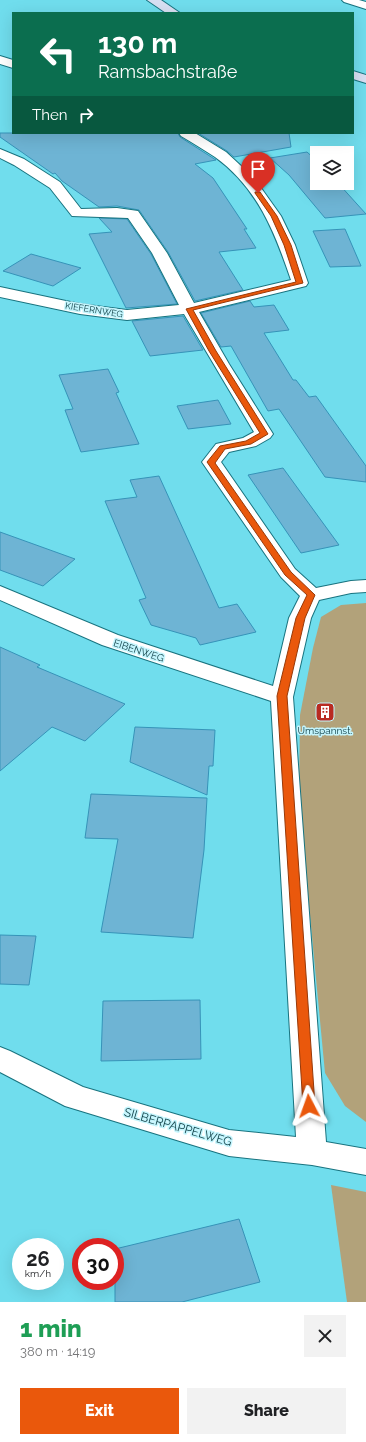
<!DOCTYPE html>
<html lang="en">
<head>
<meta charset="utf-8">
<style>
	:root { --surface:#fff; --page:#f2f2f2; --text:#202124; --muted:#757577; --accent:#ea580c }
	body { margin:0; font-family:Raleway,sans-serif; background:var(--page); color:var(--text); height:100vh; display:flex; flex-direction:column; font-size:15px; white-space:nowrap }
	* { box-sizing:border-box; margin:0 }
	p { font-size:13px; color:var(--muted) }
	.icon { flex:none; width:22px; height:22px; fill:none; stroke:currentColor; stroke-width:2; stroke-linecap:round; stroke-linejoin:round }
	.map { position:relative; height:1302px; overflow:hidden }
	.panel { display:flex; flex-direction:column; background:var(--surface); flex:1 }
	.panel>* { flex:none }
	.top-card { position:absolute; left:12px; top:12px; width:342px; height:122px; border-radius:0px; box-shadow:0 4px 16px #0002; background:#0b6e4f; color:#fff; overflow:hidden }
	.fabs { position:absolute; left:310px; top:146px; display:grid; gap:8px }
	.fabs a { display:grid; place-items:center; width:44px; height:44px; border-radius:0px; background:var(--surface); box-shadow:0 4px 16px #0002; font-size:20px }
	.speed { position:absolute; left:12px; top:1238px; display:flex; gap:8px; font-size:20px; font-weight:700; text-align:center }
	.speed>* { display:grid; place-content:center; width:52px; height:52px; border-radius:50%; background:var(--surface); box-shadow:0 4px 16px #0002; line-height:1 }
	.speed small { font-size:10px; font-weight:400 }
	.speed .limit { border:6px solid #d22; background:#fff; color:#111 }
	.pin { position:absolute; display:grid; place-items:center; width:34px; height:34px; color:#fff; margin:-41px -17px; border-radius:50% 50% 50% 0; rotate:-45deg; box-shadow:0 0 4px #0007 }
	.pin .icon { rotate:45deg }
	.me { position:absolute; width:44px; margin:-22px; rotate:356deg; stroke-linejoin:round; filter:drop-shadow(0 0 3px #0008) }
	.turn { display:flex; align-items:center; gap:14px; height:84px; padding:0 20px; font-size:18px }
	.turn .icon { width:52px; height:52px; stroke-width:2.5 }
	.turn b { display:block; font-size:28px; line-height:34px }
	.then { display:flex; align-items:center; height:38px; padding:0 20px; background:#0003; gap:8px; font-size:15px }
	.round { display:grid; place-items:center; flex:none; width:42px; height:42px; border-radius:0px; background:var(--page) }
	.summary { display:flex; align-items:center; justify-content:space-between; height:68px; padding:0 20px }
	h1 { font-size:24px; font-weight:800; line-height:30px; color:#1e9e55 }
	.primary-button { display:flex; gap:8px; margin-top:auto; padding:8px 20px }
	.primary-button a { flex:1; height:46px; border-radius:0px; background:var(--accent); color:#fff; font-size:16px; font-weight:800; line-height:46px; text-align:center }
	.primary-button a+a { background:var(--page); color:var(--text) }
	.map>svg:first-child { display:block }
</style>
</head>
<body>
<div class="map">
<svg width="366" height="1302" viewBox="0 0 366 1302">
	<rect width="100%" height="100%" fill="#70dded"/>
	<!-- green -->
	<g fill="#b2a27a">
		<polygon points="366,603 366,1122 345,1106 325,1073 299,800 300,715 313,648 321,617 341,605"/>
		<polygon points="331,1185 366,1192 366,1302 347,1302"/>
	</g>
	<!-- building -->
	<g fill="#6eb4d4" stroke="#3693b8">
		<polygon points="0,133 178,133 180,137 216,160 195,164 213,178 247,229 244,229 256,248 219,252 243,290 195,301 168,252 139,210 117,206 99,207 62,181 55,173 53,174 0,137"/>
		<polygon points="198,133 289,133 291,147 234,157 227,151"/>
		<polygon points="307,152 317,161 317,183 338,183 366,214 325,218 289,175 270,158"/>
		<polygon points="99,218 127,219 151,254 177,304 126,308 89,234 112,232"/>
		<polygon points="345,229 361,266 330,267 313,231"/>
		<polygon points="31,254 81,268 53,286 3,271"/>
		<polygon points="250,301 254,307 274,305 289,330 264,333 293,380 296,380 309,397 316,396 366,466 366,482 325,477 279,409 268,411 231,346 221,347 201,313"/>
		<polygon points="183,316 203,350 150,356 132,321"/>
		<polygon points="108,369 119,392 116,393 139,444 81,452 65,410 73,409 59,375"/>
		<polygon points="218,400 231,424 188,429 177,406"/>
		<polygon points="283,468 339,545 301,553 248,475"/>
		<polygon points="159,476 219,608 237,604 256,632 200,645 196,638 151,625 139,600 146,598 105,501 137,497 130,480"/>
		<polygon points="0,532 75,559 43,586 0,570"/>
		<polygon points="0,647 40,665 37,667 125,704 85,741 52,727 0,771"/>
		<polygon points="135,727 215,730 213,766 209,766 207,795 130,762"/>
		<polygon points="91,794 207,798 204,850 193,938 101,932 118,839 85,838"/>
		<polygon points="0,935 36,936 29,985 0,984"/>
		<polygon points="200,1000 201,1059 101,1061 103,1001"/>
		<polygon points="239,1219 260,1282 182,1302 115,1302 115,1249"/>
	</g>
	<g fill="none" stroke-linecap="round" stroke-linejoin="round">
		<!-- street casing -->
		<g stroke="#18737f" stroke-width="2">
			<g id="street">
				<polygon points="342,0 359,0 366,2 366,9 344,2"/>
				<polygon points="0,56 13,60 13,68 0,64"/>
				<path d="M179,133H195L226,152L254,178L281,216L295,245L308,283L306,286L199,312L229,364L273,434L270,438L256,446L229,452L221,462L295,569L316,588L351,581L366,580V592L351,593L319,600L311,618L293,697L326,1142L366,1149V1175L312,1165L229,1156L65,1106L0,1072V1047L10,1051L83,1087L229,1130L296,1137L271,701L102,645L0,600V586L118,635L273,686L289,618L300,596L281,577L202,462L216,444L243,438L254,432L184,314L127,320L80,314L0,297V287L80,304L127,310L179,305L152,253L128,218L72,216L50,188L14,165L0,158V149L24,159L60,182L81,209L117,208L138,211L167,253L194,303L291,280C275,233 258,188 215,157C204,150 193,143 181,136Z"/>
			</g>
		</g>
		<!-- secondary casing -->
		<g stroke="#18737f" stroke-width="2">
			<g id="secondary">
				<polygon points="147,0 161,0 180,13 166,13"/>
				<polygon points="353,71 366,75 366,83 353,79"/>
			</g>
		</g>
		<!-- street -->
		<use href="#street" fill="#fff" fill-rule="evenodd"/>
		<!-- secondary -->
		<use href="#secondary" fill="#d8dff2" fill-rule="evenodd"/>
	</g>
	<!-- route -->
	<polygon fill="#ea580c" stroke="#983908" points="255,192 260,192 277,216 291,245 303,283 193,310 216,351 268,434 251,444 225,449 215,463 291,572 315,595 305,618 287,696 315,1106 313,1109 309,1111 305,1109 303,1106 277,696 296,618 307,595 285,575 207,462 220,446 246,441 260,433 209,351 186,309 296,282 284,245 271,216 255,193"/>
	<!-- icons -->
	<defs>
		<g id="building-square" transform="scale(1)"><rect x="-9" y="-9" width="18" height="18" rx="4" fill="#b92b22" stroke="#c4f5fd"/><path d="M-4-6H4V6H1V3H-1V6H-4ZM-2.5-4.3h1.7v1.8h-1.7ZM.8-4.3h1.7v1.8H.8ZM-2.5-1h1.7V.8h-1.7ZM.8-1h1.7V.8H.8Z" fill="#fff"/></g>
	</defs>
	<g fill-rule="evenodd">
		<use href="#building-square" x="325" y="712"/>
	</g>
	<g text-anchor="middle" stroke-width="3" stroke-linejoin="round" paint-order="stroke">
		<!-- far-street labels -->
		<g font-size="9" fill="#14434a" stroke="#c4f5fd">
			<text transform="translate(94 310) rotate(9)" y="3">KIEFERNWEG</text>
		</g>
		<!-- street labels -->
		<g font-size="10" fill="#14434a" stroke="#c4f5fd">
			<text transform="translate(139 650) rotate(18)" y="4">EIBENWEG</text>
		</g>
		<!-- poi labels -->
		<g font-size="10" fill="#14434a" stroke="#c4f5fd">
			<text x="325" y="734">Umspannst.</text>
		</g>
		<!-- near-street labels -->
		<g font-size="12" fill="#14434a" stroke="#c4f5fd">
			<text transform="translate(178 1127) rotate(16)" y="4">SILBERPAPPELWEG</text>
		</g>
	</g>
</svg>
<div class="fabs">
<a><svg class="icon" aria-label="layers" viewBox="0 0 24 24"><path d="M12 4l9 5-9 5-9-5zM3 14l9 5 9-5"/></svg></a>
</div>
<div class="speed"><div>26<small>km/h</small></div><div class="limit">30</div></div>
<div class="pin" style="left:258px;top:193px;background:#d93025"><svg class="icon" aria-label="arrive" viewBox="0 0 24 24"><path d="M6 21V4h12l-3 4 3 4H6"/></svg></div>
<svg class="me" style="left:309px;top:1106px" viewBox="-20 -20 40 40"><path d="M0-17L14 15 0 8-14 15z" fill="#ea580c" stroke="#fff" stroke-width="4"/></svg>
<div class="top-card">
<div class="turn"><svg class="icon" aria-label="left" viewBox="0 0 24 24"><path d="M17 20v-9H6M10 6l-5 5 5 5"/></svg><div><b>130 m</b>Ramsbachstraße</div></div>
<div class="then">Then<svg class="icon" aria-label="right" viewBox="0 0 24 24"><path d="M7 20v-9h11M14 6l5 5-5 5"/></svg></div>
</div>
</div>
<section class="panel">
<div class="summary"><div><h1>1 min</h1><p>380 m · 14:19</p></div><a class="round"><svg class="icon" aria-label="close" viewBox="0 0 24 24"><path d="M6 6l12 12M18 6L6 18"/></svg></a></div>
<div class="primary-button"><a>Exit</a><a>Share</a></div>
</section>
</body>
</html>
